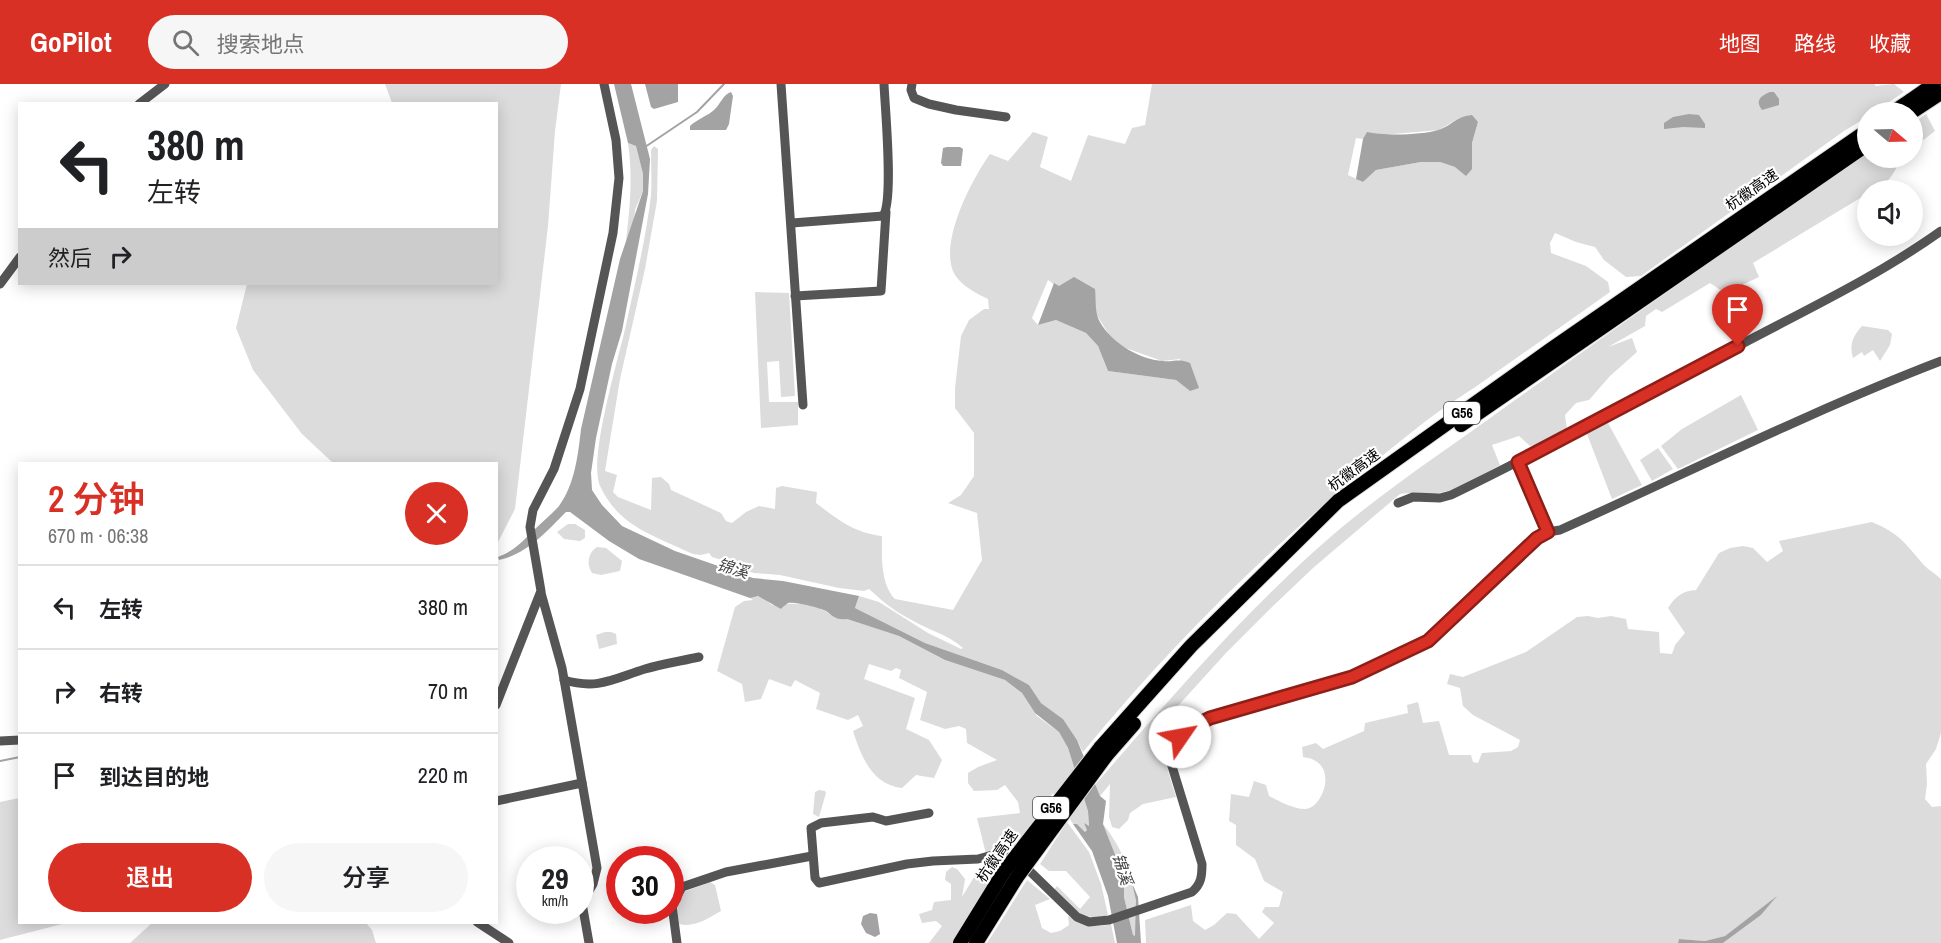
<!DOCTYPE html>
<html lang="zh">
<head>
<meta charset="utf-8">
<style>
	:root { --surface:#fff; --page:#f6f6f6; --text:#202124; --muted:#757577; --line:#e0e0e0; --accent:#d93025 }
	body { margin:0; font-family:"Archivo Narrow","Noto Sans SC",sans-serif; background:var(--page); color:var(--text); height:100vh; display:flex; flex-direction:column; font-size:22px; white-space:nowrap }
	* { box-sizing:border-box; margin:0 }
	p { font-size:20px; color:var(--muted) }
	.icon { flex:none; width:33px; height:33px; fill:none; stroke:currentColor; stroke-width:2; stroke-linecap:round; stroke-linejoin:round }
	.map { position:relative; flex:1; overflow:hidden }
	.details { position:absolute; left:18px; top:378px; width:480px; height:462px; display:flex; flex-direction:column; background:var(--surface); border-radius:0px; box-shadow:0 3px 15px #0003 }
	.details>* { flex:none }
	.guide { position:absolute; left:18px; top:18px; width:480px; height:183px; border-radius:0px; box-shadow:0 3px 15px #0003; background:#fff; color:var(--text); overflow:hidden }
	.needle { width:39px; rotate:109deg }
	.buttons { position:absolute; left:1857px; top:18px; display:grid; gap:12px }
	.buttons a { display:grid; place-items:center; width:66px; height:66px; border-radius:50%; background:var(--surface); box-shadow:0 3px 15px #0003; font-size:30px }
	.speed { position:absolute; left:516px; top:762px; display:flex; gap:12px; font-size:30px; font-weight:700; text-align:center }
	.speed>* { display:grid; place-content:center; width:78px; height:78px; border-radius:50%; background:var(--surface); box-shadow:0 3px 15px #0003; line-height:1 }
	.speed small { font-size:15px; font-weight:400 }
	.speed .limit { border:9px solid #d22; background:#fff; color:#111 }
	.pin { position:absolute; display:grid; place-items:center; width:51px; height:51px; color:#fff; margin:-62px -26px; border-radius:50% 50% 50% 0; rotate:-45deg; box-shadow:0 0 6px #0007 }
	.pin .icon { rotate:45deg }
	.me { position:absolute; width:66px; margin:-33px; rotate:57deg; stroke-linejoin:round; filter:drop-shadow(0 0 4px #0008) }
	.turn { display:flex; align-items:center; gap:21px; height:126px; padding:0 30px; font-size:27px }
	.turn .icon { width:78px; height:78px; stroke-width:2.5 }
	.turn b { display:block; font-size:42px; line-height:51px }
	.then { display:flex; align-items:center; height:57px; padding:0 30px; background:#0003; gap:12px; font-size:22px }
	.round { display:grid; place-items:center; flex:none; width:63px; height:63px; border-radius:32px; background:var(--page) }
	.head { display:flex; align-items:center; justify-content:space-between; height:102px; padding:0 30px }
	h1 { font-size:36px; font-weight:600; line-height:45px; color:var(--accent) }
	.primary-button { display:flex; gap:12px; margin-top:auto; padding:12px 30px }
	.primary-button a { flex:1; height:69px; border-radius:36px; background:var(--accent); color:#fff; font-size:24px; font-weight:600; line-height:69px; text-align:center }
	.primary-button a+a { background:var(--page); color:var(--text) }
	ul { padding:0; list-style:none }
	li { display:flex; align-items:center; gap:18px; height:84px; padding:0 30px; border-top:2px solid var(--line) }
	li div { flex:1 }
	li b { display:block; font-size:22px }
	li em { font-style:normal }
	header { display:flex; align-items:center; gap:36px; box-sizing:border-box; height:84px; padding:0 30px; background:var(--accent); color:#fff }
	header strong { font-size:28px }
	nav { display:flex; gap:33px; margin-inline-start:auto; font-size:21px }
	.search { width:420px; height:54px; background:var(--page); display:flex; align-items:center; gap:15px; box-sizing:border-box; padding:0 21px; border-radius:33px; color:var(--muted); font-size:22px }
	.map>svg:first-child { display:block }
</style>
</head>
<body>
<header>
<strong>GoPilot</strong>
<div class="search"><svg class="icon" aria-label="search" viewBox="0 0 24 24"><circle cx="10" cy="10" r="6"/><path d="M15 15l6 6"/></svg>搜索地点</div>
<nav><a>地图</a><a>路线</a><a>收藏</a></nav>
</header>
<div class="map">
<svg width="1941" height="859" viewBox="0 0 1941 859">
	<rect width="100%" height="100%" fill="#fff"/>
	<!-- green -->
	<g fill="#dcdcdc" fill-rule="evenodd">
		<polygon points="385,0 561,0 555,47 548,142 515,425 497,460 496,380 333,379 302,350 253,286 236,244 247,200 496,200 496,20 392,19"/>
		<path d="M1152,0H1874L1876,2L1894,0L1904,8L1874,28H1868L1867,33L1844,47L1641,192L1626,193L1604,176L1595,163L1576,158L1555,149L1550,159L1551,169L1586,182L1608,198L1610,208C1568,238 1526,267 1484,297C1462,312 1438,327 1417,344C1295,439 1181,548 1083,668L1077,656L1063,635L1041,619L1029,601L1002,586L925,559L855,524L859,512L879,518L928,549L961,565L963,564C948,550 925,545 908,534C893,526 881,516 869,505L864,507L839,504L780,491L754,489L744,486L738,481L712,473L709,469L701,471L693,470C655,452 619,443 600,402C588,375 619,273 626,241C635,199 646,155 651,111C652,97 651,81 651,66L654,62L658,65L657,117L645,185L620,295L605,387L617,391L613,408L618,413L651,426L652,394L661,393L669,400L671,406L721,429L726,437L732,439L746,428L759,422L775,425L776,404L782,402L817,408L816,419C837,435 854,449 882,452C882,472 880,499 895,515L953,526L982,476L977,429L948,419L961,411L974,392V349L955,324V304L961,252L969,236L984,225H989L988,215C976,209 963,203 955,191C937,161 972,95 990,70L1008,77L1033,48L1048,53L1040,83L1071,97L1088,51L1125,60L1132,44L1145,41ZM1459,34L1478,38L1472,59V85L1455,83L1440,78H1421L1376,86L1363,98L1348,91L1356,54L1363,55L1368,49L1382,51L1439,46ZM1048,196L1098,233L1110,252L1123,263L1162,277L1180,275L1190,307L1176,296L1108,287L1098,262L1086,249L1056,236L1038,241L1032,234Z"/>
		<polygon points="1926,30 1935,47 1913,64 1913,39"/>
		<path d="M628,59L636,62L643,90V107L635,126L634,139L626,157C630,122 633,94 628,59Z"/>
		<path d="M1867,70L1868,74H1901C1895,88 1886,106 1868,106L1867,110L1753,179L1759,193L1725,209L1710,199L1662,228L1656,225L1646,232L1645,242L1608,263L1632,254L1637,268L1610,292L1589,316L1576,319L1565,331L1567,346L1539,360L1530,362L1519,352L1492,361L1500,381C1483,390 1457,407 1438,409C1425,410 1413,408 1400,410L1313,484L1273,522L1226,569L1167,634L1177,651C1161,677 1168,686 1176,713L1143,720L1130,729L1128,736L1119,745L1112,743L1109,733L1110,700L1100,712L1095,701C1166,619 1238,536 1319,463C1377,411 1442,369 1504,324C1624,238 1745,153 1867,70Z"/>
		<polygon points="755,208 789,209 795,312 781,313 779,277 767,278 769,318 798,318 798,341 761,344"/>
		<path d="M1862,242L1888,246L1892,250L1890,261L1880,277L1873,266L1864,272L1862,268L1853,274C1849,260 1853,252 1862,242Z"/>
		<polygon points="1741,311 1758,346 1678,385 1661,362 1682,345"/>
		<polygon points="1608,339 1642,401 1612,415 1587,350"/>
		<polygon points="1658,364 1673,385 1652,397 1640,376"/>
		<path d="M1872,438C1900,450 1904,458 1923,480C1928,486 1935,489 1941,495V649L1936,665L1926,680L1927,700L1925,715L1932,723L1941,722V859H1723L1761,831L1775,814L1725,852L1705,857L1679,855L1678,859H1146L1145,836L1191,821L1193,837L1205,846L1214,841L1227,829L1236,830L1259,855L1274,839L1262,828L1265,823H1279L1283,808L1264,797L1255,775L1236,761V741L1229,737L1231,710L1249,713L1254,697L1266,701L1269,712C1279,717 1293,725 1305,725C1323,725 1341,677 1303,673L1302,663L1316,659L1323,665L1364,647L1365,639L1408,629L1407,621L1418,618L1423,639L1439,637L1449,671H1471L1473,678L1478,679L1482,669L1511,667L1518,663L1520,656L1473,631L1463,622L1460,604L1447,600L1450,590L1463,593L1526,568L1577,533L1588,532L1598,534L1611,532L1626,535L1628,545L1659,548L1660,569L1672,570L1675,561L1685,549L1668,524C1676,512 1682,507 1696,506L1719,469L1730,464L1743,462L1753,464L1767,478L1783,467L1779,457Z"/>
		<polygon points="568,440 575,440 585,446 585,454 580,457 564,455 557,448"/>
		<path d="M597,463L606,464L622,477L620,487L601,491L592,489C586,480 588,469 597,463Z"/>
		<path d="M757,512L765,515L772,521C789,519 810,518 825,527C834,532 836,536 847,535L899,552L945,576L1005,596L1022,609L1037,632L1059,648L1068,664L1088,727L1089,744L1085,748L1077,740H1073L1053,709L1015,762L986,770L977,734L1020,729L1018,718L1005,701L997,706L974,707L968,699V689L978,683L997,676L967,659L966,645L959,642L945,645L920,636L927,608L899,594L901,586L896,584L891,587L869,580L864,595L915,614L906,645L929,656L942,676L934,694L916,691L902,704C872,701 861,672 853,647L863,642L858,631L848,636L816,625L820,609L795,596L791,603L769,595L761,615L745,618L742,600L717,587L735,523L744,517L753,516L750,514Z"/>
		<polygon points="605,548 611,548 616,550 617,560 599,565 596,551"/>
		<polygon points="819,706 825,707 826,709 819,733 813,730 815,708"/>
		<polygon points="19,714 20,838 66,839 0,856 0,718"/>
		<path d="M1067,738L1089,768L1101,800L1108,831C1082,839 1071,822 1054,806L1057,802L1080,825L1090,813L1066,787H1049L1040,780Z"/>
		<path d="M1103,740C1126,768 1144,816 1136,853L1133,851L1124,813V793Z"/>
		<path d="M1007,772L954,859H929L942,842L936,837L922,839L919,830L932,826L934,818L951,816V800L945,796L946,788L952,783L957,785L965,795L962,813C975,793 981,774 1007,772Z"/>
		<path d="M1027,796L1050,815L1035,821L1042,844L1051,849L1060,847L1069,841L1068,832C1083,840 1094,845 1111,840L1115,859H987Z"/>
		<path d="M710,798L715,801L721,827C708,834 695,844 679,840L677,822L684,808Z"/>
		<polygon points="153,838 366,839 372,846 376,859 130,859"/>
	</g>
	<!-- water -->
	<g fill="#a3a3a3">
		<path d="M614,0H631L650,75L648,110L622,247L612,280L596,354L591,389L592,406L602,421L622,442L675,467L753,494L783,497L859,512L855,524L925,559L1002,586L1029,601L1041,619L1063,635L1077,656L1100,712L1106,717L1103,740L1124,793V813L1133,851L1135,852L1136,816L1132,799L1138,813L1141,859H1117L1108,812L1092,767L1073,740H1077L1085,748L1087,746L1084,739L1089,742L1088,727L1068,664L1059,648L1035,629L1022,609L1005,596L945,576L899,552L847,535C836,536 834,533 826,527C821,524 794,517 788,519C788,519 781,524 781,525L758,512L750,514L639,475L609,457L570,428H566C546,448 527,470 499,476L498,473C514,467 523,457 535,445C543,437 552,430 559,422C575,400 578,371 581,345L620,175L643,107V90L636,62L628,59Z"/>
		<polygon points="645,0 678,0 678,18 654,25 651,23"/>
		<path d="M731,8L733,12L729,40L726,46H690V42C697,35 708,32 715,25C721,19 723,11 731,8Z"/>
		<path d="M1770,8H1774L1779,15V21L1762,26C1755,17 1760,12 1770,8Z"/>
		<polygon points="1689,30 1699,31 1705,40 1705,44 1683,43 1664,45 1664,39 1673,33"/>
		<path d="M1472,31L1478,38L1472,59V85L1466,92L1455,83L1440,78H1421L1376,86L1363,98L1356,95L1363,55L1367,48C1383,52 1423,51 1438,46C1452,42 1454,33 1472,31Z"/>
		<polygon points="947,63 960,63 963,65 961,82 943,82 941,79 943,64"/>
		<path d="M1074,193L1095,205C1096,214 1095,226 1098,234C1107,256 1139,276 1163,277C1175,278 1178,274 1190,279L1199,304L1190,307L1176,296L1108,287L1098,262L1086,249L1056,236L1038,241L1054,199L1059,202Z"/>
		<polygon points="1777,812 1761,831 1723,859 1678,859 1679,855 1705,857 1725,852"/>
		<polygon points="870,829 877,830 880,850 875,853 866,849 861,840 863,832"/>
	</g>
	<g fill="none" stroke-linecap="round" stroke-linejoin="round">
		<!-- stream -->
		<g stroke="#a3a3a3" stroke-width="2">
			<polyline points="645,63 697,28 724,0"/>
			<polyline points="0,677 20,673"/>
		</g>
		<!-- highway casing -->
		<g stroke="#dbdbdb" stroke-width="16">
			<g id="highway">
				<polyline points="1893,28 1911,16"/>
				<polyline points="1461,341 1868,60"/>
				<polyline points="1100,664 1191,562 1338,417 1550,266 1868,46"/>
				<polyline points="1106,672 1134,640"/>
				<polyline points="960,859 1005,786"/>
				<polyline points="976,859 1017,793"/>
			</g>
		</g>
		<!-- minor -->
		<g stroke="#555" stroke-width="9">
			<polyline points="781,0 803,321"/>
			<polyline points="912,0 911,6 914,14 929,20 956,26 1006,33"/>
			<polyline points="139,20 165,0"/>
			<path d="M792,139L883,132C894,117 885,24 884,0"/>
			<polyline points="0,200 20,173"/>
			<polyline points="795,212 881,207 886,128"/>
			<polyline points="1518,379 1548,448"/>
			<path d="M1398,419L1413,413L1440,414L1451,411C1548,364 1643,312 1738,262C1806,226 1878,192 1941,147"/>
			<polyline points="541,509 562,584 597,784 593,800 582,819 589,859"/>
			<path d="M564,596C598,606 613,595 645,585C662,580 681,577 699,573"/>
			<polyline points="496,621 541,507 530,443 533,426 554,385 580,305 613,149 619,94 616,56 604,0"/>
			<polyline points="0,657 20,656"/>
			<polyline points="496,717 582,699"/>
			<path d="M929,729L886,737L873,733L821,739L811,744L815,794L819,799L907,780L933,777L978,775L1003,768L1011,769L1077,833L1089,838L1109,836L1192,808C1201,800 1202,793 1202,780L1171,679L1175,660L1180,653L1198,640L1210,634L1352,593L1428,557L1537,454L1548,448L1560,446C1687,389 1811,327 1941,277"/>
			<polyline points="477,838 509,859"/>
			<polyline points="677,859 672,821 682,803 726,788 812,772"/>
		</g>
		<!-- highway -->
		<use href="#highway" stroke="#000" stroke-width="14"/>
		<!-- highway-bridge casing -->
		<g stroke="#dbdbdb" stroke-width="16" stroke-linecap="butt">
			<g id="highway-bridge">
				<polyline points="1911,16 1934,0"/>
				<polyline points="1912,28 1941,9"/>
				<polyline points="1005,786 1100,664"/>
				<polyline points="1017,793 1106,672"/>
			</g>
		</g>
		<!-- highway-bridge -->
		<use href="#highway-bridge" stroke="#000" stroke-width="14"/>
	</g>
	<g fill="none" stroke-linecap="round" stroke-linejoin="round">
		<!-- route casing -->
		<g stroke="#8d1f18" stroke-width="15">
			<polyline id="route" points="1180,653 1198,640 1210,634 1352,593 1428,557 1537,454 1548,448 1518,378 1738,262"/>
		</g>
		<!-- route -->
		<use href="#route" stroke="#d93025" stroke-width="10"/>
	</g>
	<g text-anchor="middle" stroke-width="4.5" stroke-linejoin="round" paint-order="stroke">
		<!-- shield labels -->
		<g fill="#fff" stroke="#4c4c4c" stroke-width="1.5">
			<rect x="1444" y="318" width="36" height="22" rx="4.5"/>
			<rect x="1033" y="713" width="36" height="22" rx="4.5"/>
		</g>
		<g font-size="14" font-weight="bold" fill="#000">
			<text x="1462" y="334">G56</text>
			<text x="1051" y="729">G56</text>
		</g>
		<!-- street labels -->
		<g font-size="15" fill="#000" stroke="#fff">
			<text transform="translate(1752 106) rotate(-35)" y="5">杭徽高速</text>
			<text transform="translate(1354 386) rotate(-36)" y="5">杭徽高速</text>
			<text transform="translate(997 772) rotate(-55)" y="5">杭徽高速</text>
		</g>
		<!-- water labels -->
		<g font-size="16" font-style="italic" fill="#444" stroke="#fff">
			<text transform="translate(733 484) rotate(16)" y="6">锦溪</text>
			<text transform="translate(1123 785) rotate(73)" y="6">锦溪</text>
		</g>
	</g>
</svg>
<div class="buttons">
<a><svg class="needle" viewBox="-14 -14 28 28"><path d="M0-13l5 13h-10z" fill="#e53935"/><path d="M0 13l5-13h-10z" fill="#757577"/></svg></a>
<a><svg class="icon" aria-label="sound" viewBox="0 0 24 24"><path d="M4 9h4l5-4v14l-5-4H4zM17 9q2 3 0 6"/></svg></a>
</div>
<div class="speed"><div>29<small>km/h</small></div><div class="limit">30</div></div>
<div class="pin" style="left:1738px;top:262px;background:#d93025"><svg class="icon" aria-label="arrive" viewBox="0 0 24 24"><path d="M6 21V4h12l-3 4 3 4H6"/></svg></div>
<svg class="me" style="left:1180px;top:653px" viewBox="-20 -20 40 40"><circle r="19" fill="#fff"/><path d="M0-13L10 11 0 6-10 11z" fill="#d93025"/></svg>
<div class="guide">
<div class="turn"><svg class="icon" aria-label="left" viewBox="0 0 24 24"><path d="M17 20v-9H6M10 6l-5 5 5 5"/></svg><div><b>380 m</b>左转</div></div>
<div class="then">然后<svg class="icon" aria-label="right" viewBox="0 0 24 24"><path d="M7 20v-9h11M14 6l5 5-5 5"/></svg></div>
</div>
<section class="details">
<div class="head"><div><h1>2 分钟</h1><p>670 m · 06:38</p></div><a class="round" style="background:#d93025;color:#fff"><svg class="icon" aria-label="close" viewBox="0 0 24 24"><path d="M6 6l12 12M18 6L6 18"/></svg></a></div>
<ul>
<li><svg class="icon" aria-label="left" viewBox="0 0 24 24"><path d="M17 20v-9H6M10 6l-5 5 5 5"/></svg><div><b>左转</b></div><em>380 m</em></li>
<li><svg class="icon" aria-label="right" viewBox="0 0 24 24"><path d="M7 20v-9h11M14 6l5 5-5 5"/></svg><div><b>右转</b></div><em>70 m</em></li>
<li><svg class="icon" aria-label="arrive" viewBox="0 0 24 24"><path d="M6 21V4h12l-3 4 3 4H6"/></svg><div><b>到达目的地</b></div><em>220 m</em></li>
</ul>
<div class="primary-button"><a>退出</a><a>分享</a></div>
</section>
</div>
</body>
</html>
